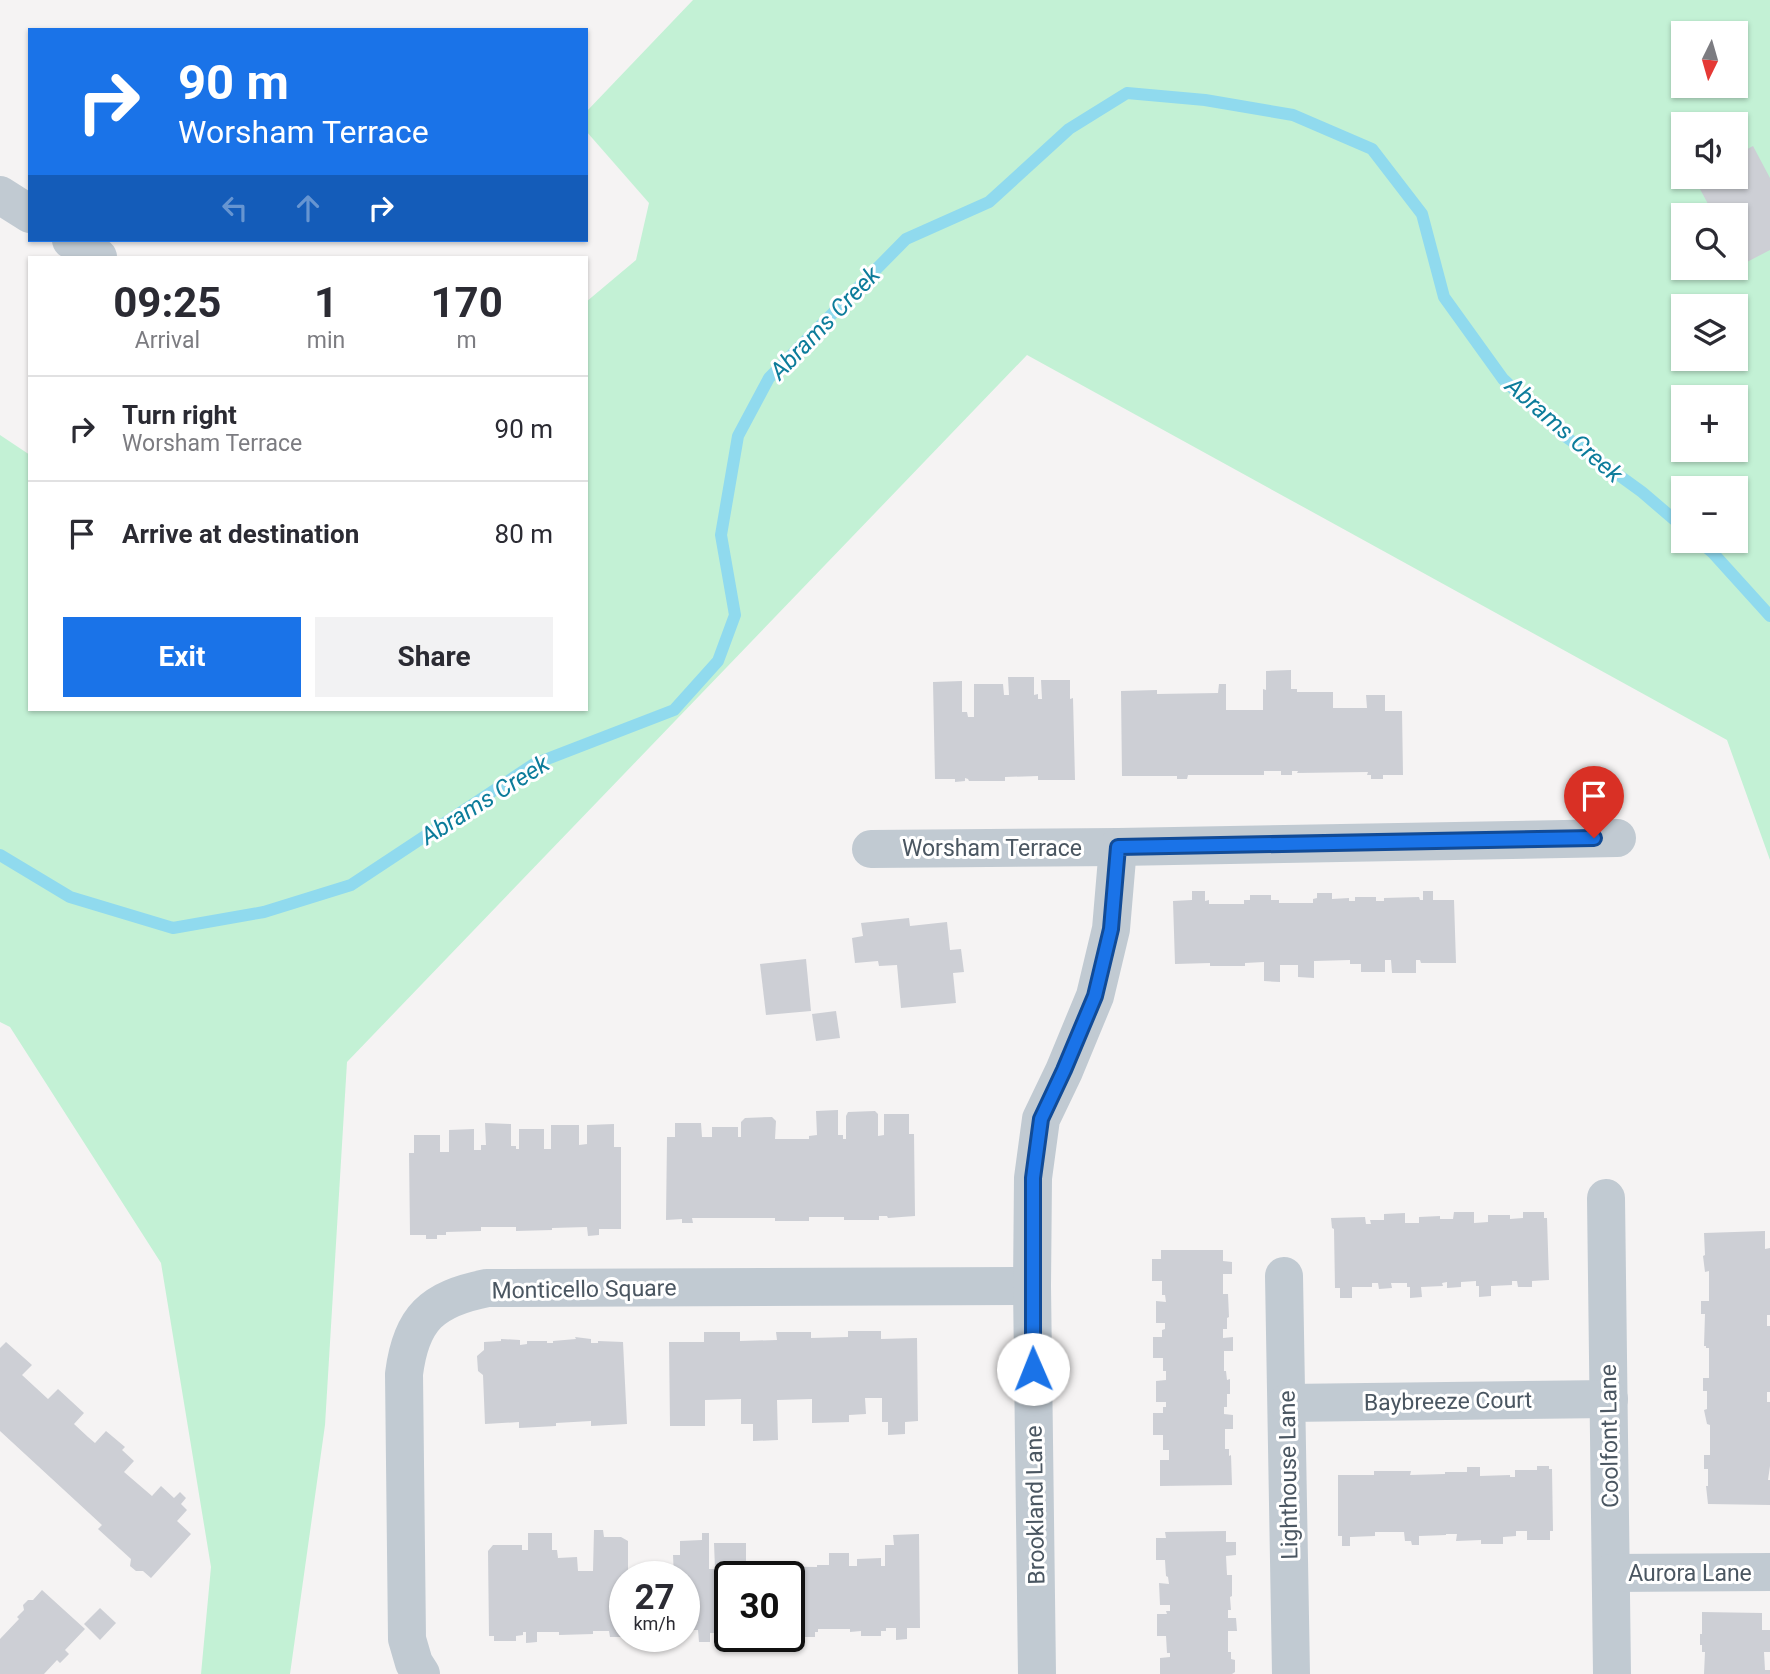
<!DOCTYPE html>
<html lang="en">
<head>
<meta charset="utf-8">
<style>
	:root { --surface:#fff; --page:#f2f2f3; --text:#2b2b33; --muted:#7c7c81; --line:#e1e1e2; --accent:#1a73e8 }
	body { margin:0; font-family:Roboto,sans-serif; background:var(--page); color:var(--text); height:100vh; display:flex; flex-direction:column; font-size:26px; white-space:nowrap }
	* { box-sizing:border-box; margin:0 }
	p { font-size:23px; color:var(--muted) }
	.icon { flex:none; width:38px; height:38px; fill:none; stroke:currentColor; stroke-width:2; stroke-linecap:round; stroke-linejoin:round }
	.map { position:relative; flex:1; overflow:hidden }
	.drawer { position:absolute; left:28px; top:256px; width:560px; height:455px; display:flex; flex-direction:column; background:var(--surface); border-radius:0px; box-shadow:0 2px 5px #0004 }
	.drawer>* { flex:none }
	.banner { position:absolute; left:28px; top:28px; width:560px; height:214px; border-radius:0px; box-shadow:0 2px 5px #0004; background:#1a73e8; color:#fff; overflow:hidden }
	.needle { width:46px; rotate:185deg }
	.buttons { position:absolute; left:1671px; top:21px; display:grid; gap:14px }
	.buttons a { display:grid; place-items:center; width:77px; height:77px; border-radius:0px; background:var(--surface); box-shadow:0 2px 5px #0004; font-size:35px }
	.speed { position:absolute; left:609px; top:1561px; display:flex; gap:14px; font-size:35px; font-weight:700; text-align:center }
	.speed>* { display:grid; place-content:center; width:91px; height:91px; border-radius:50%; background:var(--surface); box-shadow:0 2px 5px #0004; line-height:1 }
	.speed small { font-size:18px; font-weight:400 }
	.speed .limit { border:4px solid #111; border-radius:10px; background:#fff; color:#111 }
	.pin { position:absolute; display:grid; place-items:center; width:60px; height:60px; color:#fff; margin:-72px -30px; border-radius:50% 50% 50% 0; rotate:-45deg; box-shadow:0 0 7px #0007 }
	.pin .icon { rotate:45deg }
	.me { position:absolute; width:77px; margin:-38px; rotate:359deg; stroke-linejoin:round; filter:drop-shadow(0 0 5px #0008) }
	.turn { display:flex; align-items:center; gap:24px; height:147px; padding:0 35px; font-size:32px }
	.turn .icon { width:91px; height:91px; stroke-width:2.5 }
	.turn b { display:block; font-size:49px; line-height:60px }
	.lanes { display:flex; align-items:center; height:66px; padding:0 35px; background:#0003; justify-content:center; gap:35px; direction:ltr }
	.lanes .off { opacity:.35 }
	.eta { display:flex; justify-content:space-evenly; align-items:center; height:119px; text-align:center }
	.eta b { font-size:42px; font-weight:700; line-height:49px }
	.button { display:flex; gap:14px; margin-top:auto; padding:14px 35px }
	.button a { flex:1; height:80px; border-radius:0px; background:var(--accent); color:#fff; font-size:28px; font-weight:700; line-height:80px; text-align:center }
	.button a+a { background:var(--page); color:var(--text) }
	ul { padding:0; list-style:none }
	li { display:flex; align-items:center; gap:21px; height:105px; padding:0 35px; border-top:2px solid var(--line) }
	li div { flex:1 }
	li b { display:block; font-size:26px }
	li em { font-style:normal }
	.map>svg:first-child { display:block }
</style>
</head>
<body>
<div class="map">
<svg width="1770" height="1674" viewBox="0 0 1770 1674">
	<rect width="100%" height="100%" fill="#f5f3f3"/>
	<!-- green -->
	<path fill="#c3f1d5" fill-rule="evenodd" d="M693,0H1770V860L1727,740L1027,355L347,1062L325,1425L290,1674H201L211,1567L161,1263L10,1027L0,1022V435L30,455V709H586V302L636,260L649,203L586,131V112ZM1684,33H1736V86H1684ZM1684,124H1736V177H1684ZM1684,215H1736V268H1684ZM1684,306H1736V359H1684ZM1684,397H1736V450H1684ZM1684,488H1736V541H1684Z"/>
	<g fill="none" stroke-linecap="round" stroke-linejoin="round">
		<!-- stream -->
		<g stroke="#90daee" stroke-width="12">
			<polyline points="1699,541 1713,553 1770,616"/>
			<polyline points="0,855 70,897 173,928 264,912 351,885 534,764 674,710 718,661 735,615 721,535 738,436 769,378 906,239 989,202 1069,129 1127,93 1205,100 1293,115 1372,149 1422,214 1444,297 1503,379 1562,434 1642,492 1684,528"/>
		</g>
	</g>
	<!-- building -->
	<g fill="#cdcfd5">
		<polygon points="1753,146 1770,178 1770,250 1747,262 1736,241 1736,215 1714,215 1694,178 1736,177 1736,155"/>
		<polygon points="1291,670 1291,689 1297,689 1297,692 1333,692 1333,708 1367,708 1366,695 1385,695 1385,711 1402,711 1403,775 1383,775 1383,779 1371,779 1371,775 1367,775 1368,772 1297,773 1298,771 1292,771 1292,775 1281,775 1281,771 1264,771 1264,775 1188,775 1187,779 1177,779 1177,776 1122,776 1121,691 1157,690 1157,694 1218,693 1219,684 1226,684 1226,710 1263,710 1263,689 1266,690 1266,671"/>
		<polygon points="1008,677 1034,677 1034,695 1038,694 1038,699 1042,699 1041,680 1070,680 1070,699 1073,698 1075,780 1038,780 1038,776 1005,777 1005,781 969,781 968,779 965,778 965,781 955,782 955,779 935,779 933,682 962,681 962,712 967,712 968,717 974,717 974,684 1003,684 1004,695 1009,695"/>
		<polygon points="1192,891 1205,891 1205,901 1209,900 1209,904 1244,904 1244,900 1250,900 1250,895 1271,895 1271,900 1279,900 1279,903 1313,903 1313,899 1317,898 1317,893 1332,893 1332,899 1349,898 1349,901 1355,901 1355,897 1376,897 1376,901 1384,901 1384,898 1419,897 1420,900 1423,900 1423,891 1433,891 1433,900 1454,900 1456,963 1421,963 1420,960 1416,960 1416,973 1392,973 1391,960 1385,960 1385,972 1361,972 1361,964 1350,964 1350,960 1314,961 1314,978 1298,977 1298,965 1280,965 1280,982 1264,981 1264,962 1245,963 1245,966 1210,966 1210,963 1175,964 1173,901 1192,900"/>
		<polygon points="909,918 910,926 947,922 950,950 961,949 964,972 953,973 956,1003 901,1008 897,965 879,966 878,961 855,963 852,938 863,936 861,923"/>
		<polygon points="806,959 811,1011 766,1015 760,964"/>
		<polygon points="836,1011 840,1038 816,1041 812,1014"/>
		<polygon points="838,1110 838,1135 843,1135 843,1139 846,1139 846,1116 848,1112 875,1111 878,1114 878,1136 884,1135 884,1114 909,1114 909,1134 914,1134 915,1216 888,1218 887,1216 879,1216 879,1220 844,1220 844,1217 809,1217 809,1221 775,1221 775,1218 692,1218 693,1223 682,1223 682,1219 666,1220 667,1137 675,1137 675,1123 701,1123 702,1137 712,1137 712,1127 738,1127 738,1137 741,1137 741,1122 745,1118 772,1117 776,1121 775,1139 809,1139 809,1136 817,1135 816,1111"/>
		<polygon points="485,1123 511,1124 511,1146 516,1146 516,1149 519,1149 519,1129 544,1129 544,1149 551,1149 551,1125 579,1125 579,1145 587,1144 587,1125 614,1124 614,1147 621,1147 621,1229 599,1229 599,1235 588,1236 587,1227 552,1228 552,1230 516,1231 516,1227 481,1227 481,1231 446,1232 446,1235 437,1235 437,1239 426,1239 426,1235 410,1235 409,1153 414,1153 414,1135 440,1135 440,1152 449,1152 449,1130 474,1129 474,1150 481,1150 481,1145 486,1145"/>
		<polygon points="1454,1212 1474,1212 1474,1223 1488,1222 1488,1215 1510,1215 1510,1219 1523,1218 1523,1212 1544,1212 1544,1218 1547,1218 1549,1280 1532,1281 1532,1287 1518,1287 1517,1281 1512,1281 1512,1285 1491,1286 1491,1296 1479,1297 1479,1286 1476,1286 1476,1281 1461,1282 1461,1287 1447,1288 1447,1282 1442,1283 1443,1286 1421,1287 1422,1297 1410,1298 1410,1287 1407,1287 1407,1283 1391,1283 1392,1288 1379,1289 1378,1283 1372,1283 1372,1287 1352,1287 1352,1298 1340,1298 1340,1288 1335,1288 1334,1229 1332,1228 1331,1218 1365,1217 1366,1224 1371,1224 1370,1220 1384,1220 1384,1214 1405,1213 1405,1223 1419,1223 1419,1217 1440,1216 1440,1219 1453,1219"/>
		<polygon points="1765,1231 1765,1249 1770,1248 1770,1315 1767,1315 1767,1326 1770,1326 1770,1392 1767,1392 1767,1402 1770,1402 1770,1466 1768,1480 1770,1480 1770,1505 1708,1504 1706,1486 1708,1486 1708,1469 1704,1469 1704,1455 1710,1455 1710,1425 1707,1424 1704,1410 1707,1409 1707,1391 1703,1391 1703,1378 1709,1378 1709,1348 1706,1348 1706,1346 1704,1346 1705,1314 1701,1314 1701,1301 1709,1301 1709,1271 1705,1272 1703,1256 1705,1255 1704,1233"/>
		<polygon points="1161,1250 1223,1250 1223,1261 1232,1262 1232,1274 1223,1274 1223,1294 1228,1294 1229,1317 1227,1318 1227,1329 1223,1329 1223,1338 1233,1337 1233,1351 1224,1351 1224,1371 1226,1371 1227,1380 1230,1379 1230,1394 1227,1394 1227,1407 1224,1407 1224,1414 1233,1415 1233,1429 1225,1429 1225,1449 1229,1449 1229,1456 1231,1455 1232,1485 1160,1486 1160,1460 1169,1460 1169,1450 1163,1450 1163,1435 1153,1435 1153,1413 1163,1413 1163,1407 1166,1407 1166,1402 1156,1402 1156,1381 1166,1380 1166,1371 1163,1371 1163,1358 1153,1358 1153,1337 1162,1337 1162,1330 1165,1329 1165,1323 1156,1323 1156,1301 1166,1302 1165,1295 1162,1295 1162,1281 1152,1281 1152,1259 1161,1259"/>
		<polygon points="848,1331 881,1331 881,1339 917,1338 918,1421 905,1422 905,1434 888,1435 888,1422 882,1422 882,1398 865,1398 866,1414 849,1415 849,1422 812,1423 812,1399 777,1400 778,1440 753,1441 753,1424 741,1424 741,1399 705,1400 705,1426 670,1426 669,1342 704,1342 704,1332 740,1332 740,1341 777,1340 776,1332 811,1332 811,1338 848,1337"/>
		<polygon points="575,1337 591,1339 591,1343 598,1343 598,1341 623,1342 627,1424 591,1426 591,1421 556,1423 556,1426 519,1428 519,1422 485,1424 483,1375 478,1371 477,1356 484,1350 484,1342 501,1341 501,1339 520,1340 520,1345 527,1344 527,1341 547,1341 547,1343 553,1343 553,1341 576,1339"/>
		<polygon points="6,1342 32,1365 22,1375 48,1399 58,1389 84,1413 74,1424 88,1437 95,1443 106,1431 125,1447 122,1450 134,1461 124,1472 152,1496 161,1486 174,1498 180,1492 186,1498 181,1504 187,1510 177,1521 191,1534 151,1578 143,1571 136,1571 130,1566 131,1559 98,1529 102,1525 0,1431 0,1348"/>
		<polygon points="1537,1466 1549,1466 1549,1469 1552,1469 1553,1531 1550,1531 1550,1540 1527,1540 1527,1531 1516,1531 1516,1536 1503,1537 1503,1544 1481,1544 1481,1540 1456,1541 1457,1534 1446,1534 1446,1535 1419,1536 1419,1545 1412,1545 1411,1541 1405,1541 1404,1532 1375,1532 1375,1536 1350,1537 1350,1546 1342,1546 1342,1536 1338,1536 1338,1475 1374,1475 1374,1471 1411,1471 1410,1475 1445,1474 1445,1472 1467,1472 1467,1467 1480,1467 1480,1476 1510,1475 1510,1477 1515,1477 1515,1470 1537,1470"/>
		<polygon points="594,1530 603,1530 604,1537 621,1537 628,1541 628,1577 625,1577 624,1637 610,1637 609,1631 593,1631 593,1634 559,1635 559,1632 537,1632 537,1642 526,1643 526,1632 523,1632 523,1635 516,1636 516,1641 494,1641 494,1636 489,1636 488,1551 493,1545 522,1545 522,1550 528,1550 528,1533 552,1533 552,1550 557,1550 558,1558 577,1557 578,1571 593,1571"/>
		<polygon points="1226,1531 1226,1542 1236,1542 1236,1555 1226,1556 1227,1575 1232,1575 1232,1596 1230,1597 1231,1610 1228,1610 1228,1618 1236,1618 1237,1631 1228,1631 1228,1652 1231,1652 1231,1659 1235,1660 1235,1672 1232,1674 1160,1674 1160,1658 1170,1657 1170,1653 1167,1653 1166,1636 1157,1636 1157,1614 1167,1614 1166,1611 1170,1611 1170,1605 1160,1605 1159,1583 1169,1584 1168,1577 1166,1576 1165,1560 1156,1560 1156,1538 1166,1538 1165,1532"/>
		<polygon points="702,1533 709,1533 709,1569 715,1569 714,1543 746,1543 746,1566 817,1567 817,1565 829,1565 829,1553 849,1553 849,1566 857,1566 857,1559 881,1558 881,1566 885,1566 885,1545 894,1545 893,1535 919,1534 920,1628 907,1628 907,1639 896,1640 896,1628 886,1628 886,1631 881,1631 881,1636 861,1636 861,1631 850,1632 850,1629 818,1629 818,1632 815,1632 815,1637 801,1637 801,1632 789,1632 789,1577 730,1577 730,1633 710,1633 710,1642 699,1642 698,1630 684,1630 684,1577 674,1577 673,1555 680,1555 680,1541 702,1540"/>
		<polygon points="42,1590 85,1629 65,1650 69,1654 60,1663 57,1660 44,1674 0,1674 0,1639 19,1619 17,1617 24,1610 23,1605 28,1600 33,1600"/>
		<polygon points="100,1608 116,1623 100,1640 84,1624"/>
		<polygon points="1702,1612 1762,1613 1762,1630 1770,1630 1770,1652 1764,1652 1765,1670 1770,1670 1770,1674 1704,1674 1705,1652 1702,1652 1702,1645 1700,1645 1700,1634 1702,1634"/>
	</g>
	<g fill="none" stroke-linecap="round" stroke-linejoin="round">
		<!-- street -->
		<g stroke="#c1cad2" stroke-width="38">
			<polyline points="0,195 30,214"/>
			<polyline points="71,240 98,257"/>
			<polyline points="871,849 1118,847 1617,838"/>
			<polyline points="1606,1198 1612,1674"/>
			<polyline points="1284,1276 1291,1674"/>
			<polyline points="1287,1403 1609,1399"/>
			<polyline points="1611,1573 1770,1572"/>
			<path d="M421,1674L414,1663L407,1639L404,1374C411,1318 432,1299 487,1288L1032,1286"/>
			<polyline points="1037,1674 1032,1286 1033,1178 1041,1119 1064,1071 1095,996 1111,929 1118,847"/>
		</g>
	</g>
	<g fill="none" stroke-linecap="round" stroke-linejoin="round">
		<!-- route casing -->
		<g stroke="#114b97" stroke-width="18">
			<polyline id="route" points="1033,1369 1033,1178 1041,1119 1064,1070 1095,996 1111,929 1118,847 1594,838"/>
		</g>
		<!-- route -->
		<use href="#route" stroke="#1a73e8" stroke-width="12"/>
	</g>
	<g text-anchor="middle" stroke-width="6" stroke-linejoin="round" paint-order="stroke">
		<!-- street labels -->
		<g font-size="23" fill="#4a5661" stroke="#fff">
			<text x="992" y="856">Worsham Terrace</text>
			<text transform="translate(584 1289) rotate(-1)" y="8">Monticello Square</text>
			<text transform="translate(1448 1401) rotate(-1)" y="8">Baybreeze Court</text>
			<text transform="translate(1609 1436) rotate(-91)" y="8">Coolfont Lane</text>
			<text transform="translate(1288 1475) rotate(-91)" y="8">Lighthouse Lane</text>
			<text transform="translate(1035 1505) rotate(-91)" y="8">Brookland Lane</text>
			<text x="1690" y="1581">Aurora Lane</text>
		</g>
		<!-- water labels -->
		<g font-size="24" font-style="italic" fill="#0c7c9b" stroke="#fff">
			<text transform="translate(825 323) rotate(-46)" y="8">Abrams Creek</text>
			<text transform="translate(1564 430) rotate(41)" y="8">Abrams Creek</text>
			<text transform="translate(485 800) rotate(-32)" y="8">Abrams Creek</text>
		</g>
	</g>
</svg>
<div class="buttons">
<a><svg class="needle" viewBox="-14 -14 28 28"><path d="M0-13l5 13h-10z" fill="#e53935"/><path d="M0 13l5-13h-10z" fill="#7c7c81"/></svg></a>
<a><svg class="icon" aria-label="sound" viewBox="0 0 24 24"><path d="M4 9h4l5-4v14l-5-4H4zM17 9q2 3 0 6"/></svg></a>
<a><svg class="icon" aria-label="search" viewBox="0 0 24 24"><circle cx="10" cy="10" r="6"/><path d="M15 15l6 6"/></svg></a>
<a><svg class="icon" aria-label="layers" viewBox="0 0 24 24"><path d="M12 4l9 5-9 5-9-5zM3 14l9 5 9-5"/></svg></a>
<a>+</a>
<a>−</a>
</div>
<div class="speed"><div>27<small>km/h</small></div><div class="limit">30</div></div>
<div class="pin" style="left:1594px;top:838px;background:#d93025"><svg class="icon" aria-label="arrive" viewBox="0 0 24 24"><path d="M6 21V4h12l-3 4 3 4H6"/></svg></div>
<svg class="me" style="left:1033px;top:1369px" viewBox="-20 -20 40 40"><circle r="19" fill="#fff"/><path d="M0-13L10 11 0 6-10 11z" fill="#1a73e8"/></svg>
<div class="banner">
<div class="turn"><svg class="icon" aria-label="right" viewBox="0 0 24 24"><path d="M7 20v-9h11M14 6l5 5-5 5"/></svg><div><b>90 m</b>Worsham Terrace</div></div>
<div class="lanes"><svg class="icon off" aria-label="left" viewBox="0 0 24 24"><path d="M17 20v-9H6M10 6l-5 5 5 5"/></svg><svg class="icon off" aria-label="ahead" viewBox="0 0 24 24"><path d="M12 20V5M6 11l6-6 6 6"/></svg><svg class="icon" aria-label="right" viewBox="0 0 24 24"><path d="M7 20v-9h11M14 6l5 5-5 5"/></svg></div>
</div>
<section class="drawer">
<div class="eta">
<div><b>09:25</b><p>Arrival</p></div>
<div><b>1</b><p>min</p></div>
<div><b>170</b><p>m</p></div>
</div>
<ul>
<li><svg class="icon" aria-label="right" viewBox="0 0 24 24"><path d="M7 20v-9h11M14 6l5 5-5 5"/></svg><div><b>Turn right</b><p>Worsham Terrace</p></div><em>90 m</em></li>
<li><svg class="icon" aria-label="arrive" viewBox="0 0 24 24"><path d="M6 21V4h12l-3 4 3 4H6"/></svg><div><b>Arrive at destination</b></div><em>80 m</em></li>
</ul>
<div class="button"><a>Exit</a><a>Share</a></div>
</section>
</div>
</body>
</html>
